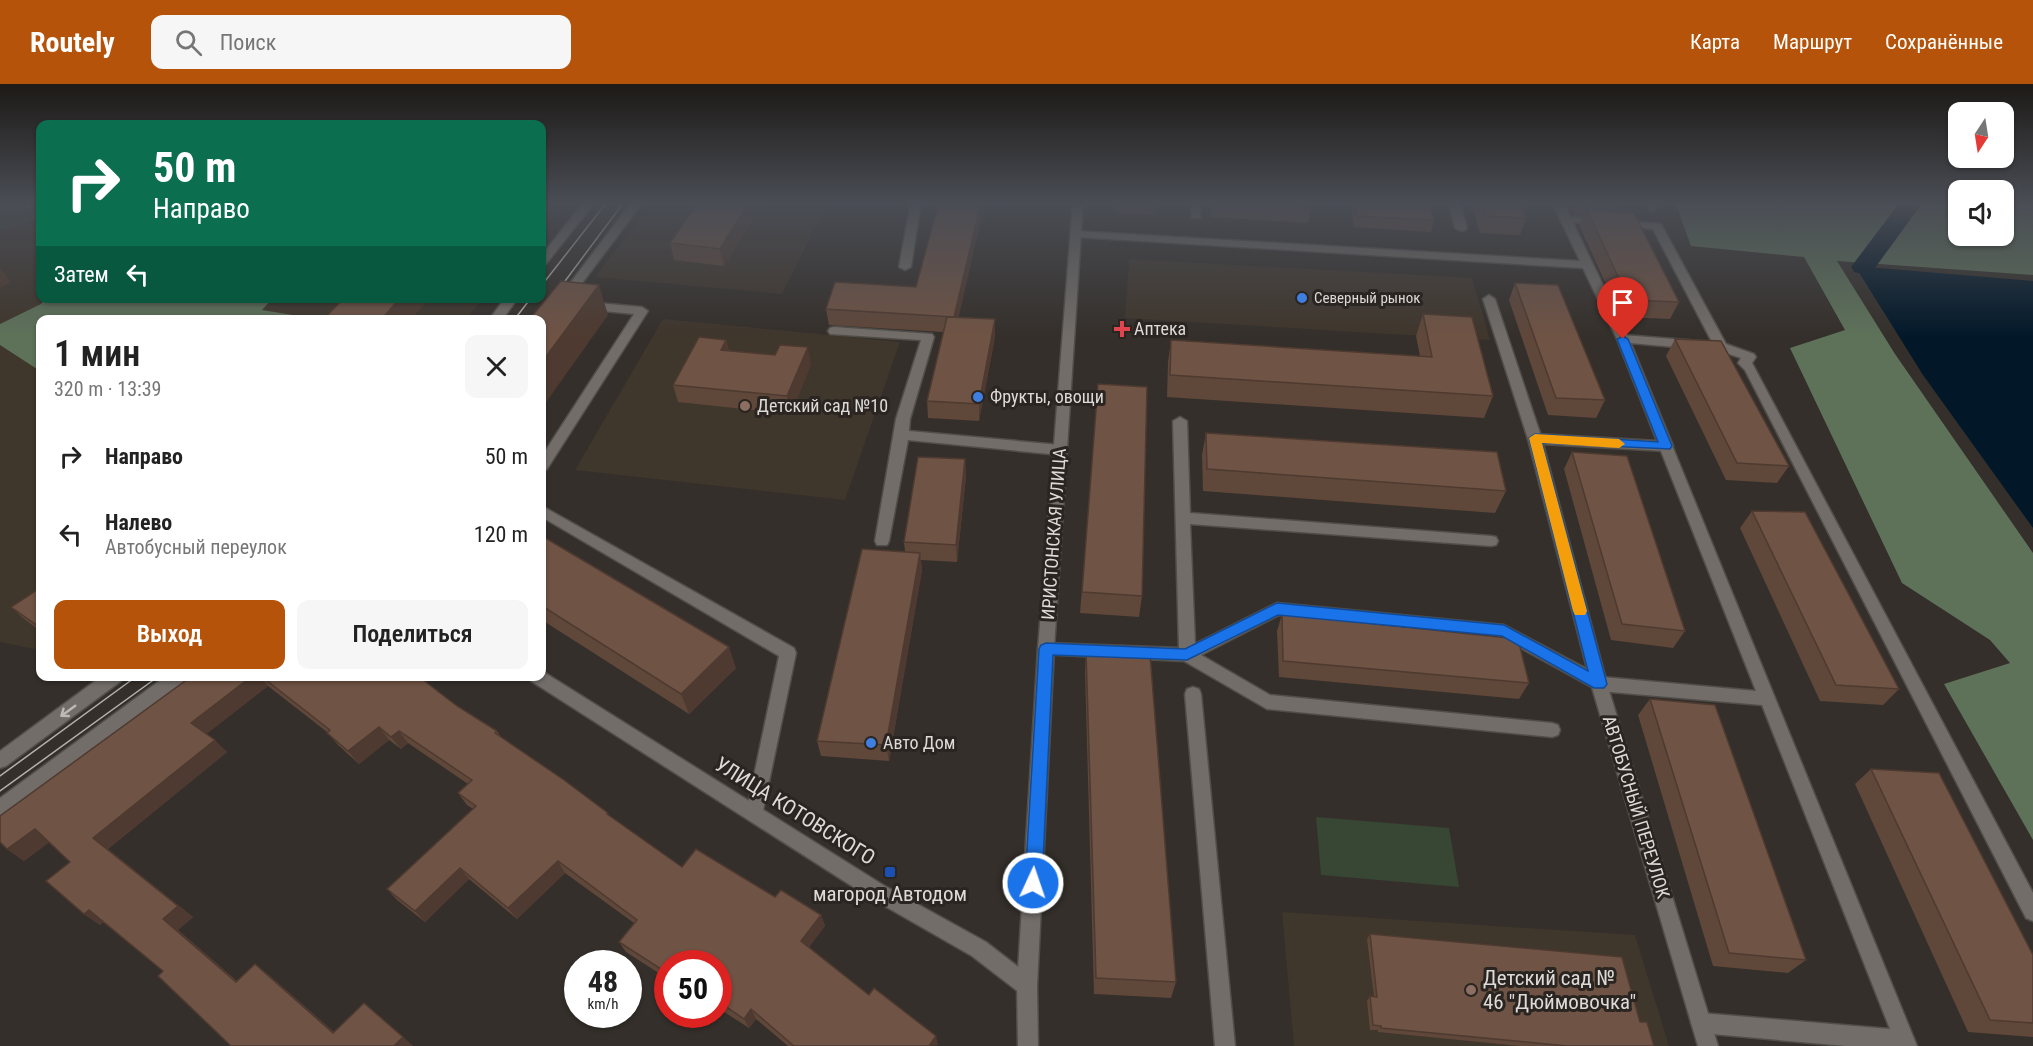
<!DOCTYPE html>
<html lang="ru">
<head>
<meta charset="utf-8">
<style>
	:root { --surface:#fff; --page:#f6f6f6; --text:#222; --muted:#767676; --accent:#b45309 }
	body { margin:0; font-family:"Roboto Condensed",sans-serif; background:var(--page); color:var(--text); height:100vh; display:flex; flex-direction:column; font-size:22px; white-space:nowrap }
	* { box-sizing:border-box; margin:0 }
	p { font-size:20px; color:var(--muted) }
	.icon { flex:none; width:33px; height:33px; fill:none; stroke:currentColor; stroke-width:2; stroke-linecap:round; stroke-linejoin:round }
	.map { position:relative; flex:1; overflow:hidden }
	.details { position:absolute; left:36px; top:231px; width:510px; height:366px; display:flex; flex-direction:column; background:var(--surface); border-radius:12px; box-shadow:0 2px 4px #0004 }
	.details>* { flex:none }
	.top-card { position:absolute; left:36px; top:36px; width:510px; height:183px; border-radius:12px; box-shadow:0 2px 4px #0004; background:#0b6e4f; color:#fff; overflow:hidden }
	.needle { width:39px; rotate:192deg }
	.buttons { position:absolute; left:1948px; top:18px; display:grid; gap:12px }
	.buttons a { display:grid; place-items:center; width:66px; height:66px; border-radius:12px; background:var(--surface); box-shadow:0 2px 4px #0004; font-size:30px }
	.speed { position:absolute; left:564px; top:866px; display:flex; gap:12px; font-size:30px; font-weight:700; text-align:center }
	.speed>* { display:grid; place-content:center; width:78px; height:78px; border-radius:50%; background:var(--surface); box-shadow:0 2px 4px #0004; line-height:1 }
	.speed small { font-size:15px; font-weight:400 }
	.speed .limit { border:9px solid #d22; background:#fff; color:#111 }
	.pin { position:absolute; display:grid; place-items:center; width:51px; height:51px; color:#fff; margin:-62px -26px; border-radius:50% 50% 50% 0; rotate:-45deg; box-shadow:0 0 6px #0007 }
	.pin .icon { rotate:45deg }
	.me { position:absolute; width:66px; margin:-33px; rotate:3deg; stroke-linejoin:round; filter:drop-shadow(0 0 4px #0008) }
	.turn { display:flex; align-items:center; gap:21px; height:126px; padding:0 18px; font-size:27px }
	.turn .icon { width:78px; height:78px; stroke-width:2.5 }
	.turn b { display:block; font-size:42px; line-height:51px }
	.then { display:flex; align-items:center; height:57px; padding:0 18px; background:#0003; gap:12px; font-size:22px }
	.round { display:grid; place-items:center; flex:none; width:63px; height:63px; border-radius:12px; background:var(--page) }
	.head { display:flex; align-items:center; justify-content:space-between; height:102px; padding:0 18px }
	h1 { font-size:36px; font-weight:600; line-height:45px }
	.action { display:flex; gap:12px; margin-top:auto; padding:12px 18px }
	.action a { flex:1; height:69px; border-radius:12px; background:var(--accent); color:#fff; font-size:24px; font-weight:600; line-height:69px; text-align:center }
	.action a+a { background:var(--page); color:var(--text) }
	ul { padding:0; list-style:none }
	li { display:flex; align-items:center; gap:18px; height:78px; padding:0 18px }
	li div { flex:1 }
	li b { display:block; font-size:22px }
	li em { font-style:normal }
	header { display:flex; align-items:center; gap:36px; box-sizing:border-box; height:84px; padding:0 30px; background:var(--accent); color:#fff }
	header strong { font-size:28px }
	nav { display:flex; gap:33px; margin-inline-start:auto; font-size:21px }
	.search { width:420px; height:54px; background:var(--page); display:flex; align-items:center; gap:15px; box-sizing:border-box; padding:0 21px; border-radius:12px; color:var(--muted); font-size:22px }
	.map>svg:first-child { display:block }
</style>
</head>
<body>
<header>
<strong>Routely</strong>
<div class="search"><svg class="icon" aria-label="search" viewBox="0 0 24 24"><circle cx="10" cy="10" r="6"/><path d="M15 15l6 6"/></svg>Поиск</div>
<nav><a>Карта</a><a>Маршрут</a><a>Сохранённые</a></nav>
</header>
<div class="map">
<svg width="2033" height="962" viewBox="0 0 2033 962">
	<rect width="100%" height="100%" fill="#342f2a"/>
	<!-- built -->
	<g fill="#3f362c">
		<polygon points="0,118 40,118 40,214 483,215 465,236 40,236 40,566 0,558"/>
		<polygon points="542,118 565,118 542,146"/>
		<polygon points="653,118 828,118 782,210 595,193"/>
		<polygon points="1129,175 1472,194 1490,256 1125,234"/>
		<polygon points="663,235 900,258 845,416 575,386"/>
		<polygon points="1282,828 1635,851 1669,962 1294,962"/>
	</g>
	<!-- green -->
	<g fill="#384634">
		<polygon points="0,118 40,118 40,134 0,146"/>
		<polygon points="1316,733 1449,744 1459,803 1321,791"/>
	</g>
	<!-- forest -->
	<g fill="#5e7259">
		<polygon points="1675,118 1959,118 1959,152 2004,152 2004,118 2033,118 2033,191 1837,177 1895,270 2033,469 2033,756 1944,600 2010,579 1990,556 1902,499 1790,264 1845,246 1804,173 1691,162"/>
		<polygon points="45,215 272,215 262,226 317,235 40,236 40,287 0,261 0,240 41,220"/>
	</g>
	<!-- water -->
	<polygon fill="#021829" points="1855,182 2033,197 2033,444 1923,291"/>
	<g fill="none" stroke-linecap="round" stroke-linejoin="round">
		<!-- canal -->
		<polygon fill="#021829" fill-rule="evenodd" points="1900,118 1923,118 1872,188 1863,190 1854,188 1851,183"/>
		<!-- service casing -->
		<g stroke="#514e4a" stroke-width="3">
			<g id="service">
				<polygon points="911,118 921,118 911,183 905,186 899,183"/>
				<polygon points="1191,118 1201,118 1200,134 1192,134"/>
				<polygon points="1449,118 1460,118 1467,144 1465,146 1461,147 1455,144"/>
				<polygon points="1645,118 1656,118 1657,124 1652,127 1648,126"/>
				<polygon points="1565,132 1661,140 1726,260 1754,270 1756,273 1752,279 2033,809 2033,837 2026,834 1745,286 1738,279 1741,274 1720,267 1619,258 1617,255 1619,252 1623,251 1712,258 1653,145 1561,137 1561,133"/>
				<polygon points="1489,211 1495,215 1542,355 1540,358 1530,358 1528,355 1483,215"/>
				<polygon points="587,218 642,223 648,227 547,385 542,387 542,372 634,230 583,225 583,219"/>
				<polygon points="834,243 932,250 934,253 910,335 909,347 1060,361 1067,366 1060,371 908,356 889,457 887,461 877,461 875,457 896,335 921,256 830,250 828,247 830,244"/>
				<polygon points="1180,333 1187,337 1190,429 1491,452 1496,453 1498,457 1496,461 1491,462 1190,440 1195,560 1277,519 1504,541 1602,593 1756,607 1659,362 1661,359 1671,359 1917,962 1846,962 1701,949 1694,946 1691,939 1694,932 1701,929 1890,945 1762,621 1599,607 1501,553 1279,531 1201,571 1270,611 1552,639 1558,641 1560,646 1558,651 1552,653 1267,625 1184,577 1040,570 1038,565 1040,560 1046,559 1179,564 1173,337"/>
				<polygon points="542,422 794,564 796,569 761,736 755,738 749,736 746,730 779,572 542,433"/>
				<polygon points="1193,603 1199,605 1201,610 1235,962 1215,962 1185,610 1187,605"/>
			</g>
		</g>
		<!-- minor casing -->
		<g stroke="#514e4a" stroke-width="3">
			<g id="minor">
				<polygon points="1552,118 1563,118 1629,255 1673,362 1666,367 1543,360 1607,600 1718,962 1698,962 1591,600 1528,355 1535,350 1657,357 1617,255 1583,184 1076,153 1070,150 1076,147 1580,177"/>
				<polygon points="542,587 883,801 986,858 1034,895 1037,902 1034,909 1027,912 1020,909 972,872 869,813 531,597 529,592 542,592"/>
			</g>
		</g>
		<!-- tertiary casing -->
		<g stroke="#514e4a" stroke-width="3">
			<g id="tertiary">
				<polygon points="584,118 595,118 546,180 542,181 542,171"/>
				<polygon points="632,118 643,118 546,247 542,248 542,236"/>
				<polygon points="505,214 518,214 502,236 489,236"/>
				<polygon points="102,592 123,592 121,597 6,682 0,684 0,667"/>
				<polygon points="166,592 187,592 185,597 6,730 0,732 0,714"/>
			</g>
		</g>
		<!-- secondary casing -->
		<g stroke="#514e4a" stroke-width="3">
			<polygon id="secondary" points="1073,118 1083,118 1054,565 1037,902 1038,962 1018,962 1017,902 1038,565"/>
		</g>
		<!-- service -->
		<use href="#service" fill="#726d68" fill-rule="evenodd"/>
		<!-- minor -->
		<use href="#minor" fill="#726d68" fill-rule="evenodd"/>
		<!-- tertiary -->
		<use href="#tertiary" fill="#726d68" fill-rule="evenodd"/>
		<!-- secondary -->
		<use href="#secondary" fill="#726d68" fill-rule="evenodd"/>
		<!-- tram -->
		<g stroke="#b5b2ae" stroke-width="1.5">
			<polyline points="542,201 607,118"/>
			<polyline points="514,236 531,214"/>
			<polyline points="536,236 624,118"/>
			<polyline points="0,692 137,592"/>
			<polyline points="0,707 159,592"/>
		</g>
	</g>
	<!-- wall -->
	<g fill="#5f473a">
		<polygon points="763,118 724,182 674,176 670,159"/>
		<polygon points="985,118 958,233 995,235 995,253 979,337 928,334 927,317 943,248 829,241 826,225 916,203"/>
		<polygon points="1116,118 1157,118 1155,131 1116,129"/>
		<polygon points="1211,118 1312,118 1312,122 1308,139 1211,133"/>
		<polygon points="1351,118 1430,118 1434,136 1431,148 1354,143 1351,121"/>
		<polygon points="1471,118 1521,118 1526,134 1520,151 1480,149"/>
		<polygon points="1571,118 1618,118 1620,122 1617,127 1679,218 1670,235 1621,233 1579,141 1583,131 1575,131"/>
		<polygon points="1515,199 1605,316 1596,334 1548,331 1509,216"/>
		<polygon points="303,214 429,214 410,236 323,236 339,219"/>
		<polygon points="1423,230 1493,312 1484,334 1167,313 1168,278 1171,256 1420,272 1416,252"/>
		<polygon points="1675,255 1789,382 1777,399 1726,396 1666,272"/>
		<polygon points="726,256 729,267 811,280 791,330 678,318 673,301"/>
		<polygon points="1098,300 1142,512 1139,533 1080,529"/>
		<polygon points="1206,349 1506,407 1495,429 1203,407 1202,371"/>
		<polygon points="1572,368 1685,547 1673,564 1611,556 1564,385"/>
		<polygon points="965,375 966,392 957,478 921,476 922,486 889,677 821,672 817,657 905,468 904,458"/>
		<polygon points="1752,427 1899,605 1883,621 1820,617 1740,444"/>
		<polygon points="542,452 736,584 689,630 542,536"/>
		<polygon points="40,504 40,547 23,534 11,523"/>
		<polygon points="1282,530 1529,599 1519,615 1279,593 1277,547"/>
		<polygon points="1086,567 1176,898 1171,914 1094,910 1085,588"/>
		<polygon points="192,592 418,592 457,622 497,647 501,653 610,733 682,783 775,813 821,831 825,842 809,863 869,911 938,961 788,962 756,935 749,944 718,924 718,879 668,879 668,895 626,868 619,858 634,839 565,789 517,835 469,795 425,838 397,816 387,805 473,725 467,721 458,709 468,700 408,659 401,665 389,656 359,680 338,661 327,648 268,602 206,650 227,668 108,765 193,833 178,846 237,897 269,891 334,948 376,929 413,962 231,962 163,887 103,838 100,841 84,830 70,778 49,758 24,777 7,765"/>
		<polygon points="1650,615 1806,876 1788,889 1713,882 1638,631"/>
		<polygon points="1871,685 2033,871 2033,953 1968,948 1855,700"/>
		<polygon points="1370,850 1640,938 1654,962 1520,962 1378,948 1378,946 1370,946 1367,917 1370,912 1374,913 1367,855"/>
	</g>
	<!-- shaded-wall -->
	<g fill="#4e3a30">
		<polygon points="749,118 763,118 724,182 720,165"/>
		<polygon points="981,118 985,118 955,249 954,233"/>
		<polygon points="0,184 11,198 0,204"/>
		<polygon points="599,201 608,231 542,324 542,278"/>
		<polygon points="400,214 429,214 410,236 381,236"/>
		<polygon points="995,235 995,253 979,337 979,320"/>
		<polygon points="726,256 730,273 721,266"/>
		<polygon points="808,263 811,280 791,330 787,312"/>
		<polygon points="965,375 966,392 957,478 956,461"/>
		<polygon points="920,469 922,486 889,677 886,661"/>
		<polygon points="729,563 736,584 689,630 681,610"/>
		<polygon points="252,592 260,592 268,602 204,652 191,639"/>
		<polygon points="379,643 389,656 359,680 348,667"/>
		<polygon points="399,647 408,659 401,665 391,653"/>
		<polygon points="215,656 227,668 108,765 193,833 178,846 250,909 236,898 163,835 93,754"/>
		<polygon points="35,745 51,757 24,777 7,765"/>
		<polygon points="558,777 565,789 517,835 508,824"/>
		<polygon points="460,784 469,795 425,838 415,827"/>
		<polygon points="89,826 105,837 100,841 84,830"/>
		<polygon points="821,831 825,842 805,868 801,857"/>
		<polygon points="255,880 269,891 346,959 333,949"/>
		<polygon points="668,883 668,892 664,887"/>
		<polygon points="751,925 756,935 749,944 744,935"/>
		<polygon points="376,929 413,962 394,962"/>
		<polygon points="936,952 938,961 929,962"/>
	</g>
	<!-- building -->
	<g fill="#6f5344" stroke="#4e3a30" stroke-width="1.5">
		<polygon points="698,118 749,118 720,165 670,159"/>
		<polygon points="939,118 981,118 954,233 826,225 835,198 916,203"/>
		<polygon points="1137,118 1157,118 1157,120"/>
		<polygon points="1249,118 1312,118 1312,122"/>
		<polygon points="1355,118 1430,118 1434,136 1357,132"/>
		<polygon points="1482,118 1521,118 1526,134 1486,132"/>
		<polygon points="1580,118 1618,118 1620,122 1580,119"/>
		<polygon points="1586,124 1634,129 1679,218 1629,216"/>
		<polygon points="561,197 599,201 542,278 542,236 529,236"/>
		<polygon points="1515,199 1558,201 1605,316 1556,314"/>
		<polygon points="344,214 400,214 381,236 323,236"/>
		<polygon points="1423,230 1472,233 1493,312 1170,291 1171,256 1432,273"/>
		<polygon points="947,233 995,235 979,320 927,317"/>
		<polygon points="699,253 726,256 721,266 775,271 780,261 808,263 787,312 673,301"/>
		<polygon points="1675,255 1721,257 1789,382 1737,379"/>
		<polygon points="1098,300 1147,303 1142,512 1082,508"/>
		<polygon points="1206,349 1497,368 1506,407 1207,385"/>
		<polygon points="1572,368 1627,372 1685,547 1622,540"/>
		<polygon points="918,373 965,375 956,461 904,458"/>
		<polygon points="1752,427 1805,428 1899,605 1836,601"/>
		<polygon points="542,452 729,563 681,610 542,522"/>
		<polygon points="862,465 920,469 886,661 817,657"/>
		<polygon points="40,504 40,540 38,542 11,523"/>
		<polygon points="1282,530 1518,555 1529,599 1283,577"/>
		<polygon points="1086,567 1150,570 1176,898 1096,894"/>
		<polygon points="192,592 252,592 191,639 215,656 93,754 178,822 163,835 236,898 255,880 333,949 364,919 403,953 394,962 231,962 158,892 163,887 89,826 84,830 46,797 70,778 35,745 7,765 0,758 0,732"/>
		<polygon points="261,592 418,592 457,622 497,647 495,649 564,696 608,729 607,730 682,783 696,765 775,813 781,806 821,831 801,857 869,911 874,904 936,952 929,962 794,962 751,925 744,935 718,917 718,879 668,879 668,883 664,887 619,858 637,836 558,777 508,824 460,784 415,827 387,805 476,722 458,709 472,696 399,647 391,653 379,643 348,667 327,649 330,646"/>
		<polygon points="1650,615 1715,621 1806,876 1729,869"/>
		<polygon points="1871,685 1939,689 2033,871 2033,939 1990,936"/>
		<polygon points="1370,850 1622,873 1640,938 1647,938 1654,962 1567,962 1381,944 1381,942 1373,941 1370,912 1377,913"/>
	</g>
	<!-- one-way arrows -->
	<defs><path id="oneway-shaft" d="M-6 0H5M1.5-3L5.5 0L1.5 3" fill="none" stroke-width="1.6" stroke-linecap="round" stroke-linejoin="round" transform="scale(1.5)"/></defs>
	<use stroke="#bdb9b6" href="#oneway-shaft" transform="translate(68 627) rotate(144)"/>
	<!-- sky -->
	<linearGradient id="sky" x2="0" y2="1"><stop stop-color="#1d1a17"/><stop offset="0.47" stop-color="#4a4d55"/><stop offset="1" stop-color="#4a4d55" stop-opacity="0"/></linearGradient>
	<rect width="2033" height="253" fill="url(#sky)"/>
	<!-- route -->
	<polygon fill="#1a73e8" stroke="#114b97" stroke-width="1.5" points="1623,252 1628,255 1672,362 1670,365 1542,359 1607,600 1604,604 1594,604 1502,552 1278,531 1187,576 1053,571 1042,799 1039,804 1033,807 1027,804 1025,799 1039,565 1041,561 1046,559 1185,565 1277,519 1504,541 1588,587 1529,354 1535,350 1658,358 1617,255"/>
	<!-- slow -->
	<polygon fill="#f59e0b" points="1535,350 1619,355 1625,360 1619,364 1542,359 1587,527 1585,531 1575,531 1573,527 1529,354"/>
	<!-- markers -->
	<g fill="#3f7fe0" stroke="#2a2521" stroke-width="2">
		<circle cx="1302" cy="214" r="6"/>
		<circle cx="978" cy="313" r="6"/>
		<circle cx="871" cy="659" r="6"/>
	</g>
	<path fill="#e0444e" stroke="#2a2521" stroke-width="2" d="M1119 236h6v6h6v6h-6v6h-6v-6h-6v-6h6z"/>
	<g fill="#8d6e63" stroke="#2a2521" stroke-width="2">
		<circle cx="745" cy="322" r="6"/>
		<circle cx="1471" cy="906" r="6"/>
	</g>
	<rect fill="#1a4fb4" stroke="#2a2521" stroke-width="2" x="884" y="782" width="12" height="12" rx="3"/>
	<g text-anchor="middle" stroke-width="6" stroke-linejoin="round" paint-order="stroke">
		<!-- far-poi labels -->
		<g font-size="15" fill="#dddad7" stroke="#2a2521" text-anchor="start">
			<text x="1314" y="219">Северный рынок</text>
		</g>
		<!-- poi labels -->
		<g font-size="18" fill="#dddad7" stroke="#2a2521" text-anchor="start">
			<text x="1134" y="251">Аптека</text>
			<text x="990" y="319">Фрукты, овощи</text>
			<text x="757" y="328">Детский сад №10</text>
			<text x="883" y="665">Авто Дом</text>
		</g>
		<!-- street labels -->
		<g font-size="18" fill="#dddad7" stroke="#2a2521">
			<text transform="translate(1054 450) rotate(-86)" y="6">ИРИСТОНСКАЯ УЛИЦА</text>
			<text transform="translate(1636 723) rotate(73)" y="6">АВТОБУСНЫЙ ПЕРЕУЛОК</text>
		</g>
		<!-- near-street labels -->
		<g font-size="21" fill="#dddad7" stroke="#2a2521">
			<text transform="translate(795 727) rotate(32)" y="7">УЛИЦА КОТОВСКОГО</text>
		</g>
		<!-- near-poi labels -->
		<g font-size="21" fill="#dddad7" stroke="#2a2521">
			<text x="890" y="817">магород Автодом</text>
			<text x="1483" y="901" text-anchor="start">Детский сад №<tspan x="1483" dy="24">46 "Дюймовочка"</tspan></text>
		</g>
	</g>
</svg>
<div class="buttons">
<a><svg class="needle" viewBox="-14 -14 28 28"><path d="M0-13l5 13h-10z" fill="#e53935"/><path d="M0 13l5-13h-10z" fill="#767676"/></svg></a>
<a><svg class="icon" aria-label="sound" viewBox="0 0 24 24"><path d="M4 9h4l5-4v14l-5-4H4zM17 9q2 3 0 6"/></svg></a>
</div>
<div class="speed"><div>48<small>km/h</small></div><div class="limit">50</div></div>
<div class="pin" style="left:1623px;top:255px;background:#d93025"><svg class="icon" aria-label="arrive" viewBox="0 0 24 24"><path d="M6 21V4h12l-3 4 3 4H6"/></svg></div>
<svg class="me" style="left:1033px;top:799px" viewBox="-20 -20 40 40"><circle r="17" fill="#1a73e8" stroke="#fff" stroke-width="3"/><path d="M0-11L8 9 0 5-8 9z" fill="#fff"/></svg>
<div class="top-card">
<div class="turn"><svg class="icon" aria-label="right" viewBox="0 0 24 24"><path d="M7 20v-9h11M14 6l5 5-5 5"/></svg><div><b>50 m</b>Направо</div></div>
<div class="then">Затем<svg class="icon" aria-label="left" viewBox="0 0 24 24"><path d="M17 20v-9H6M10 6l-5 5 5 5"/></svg></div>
</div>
<section class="details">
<div class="head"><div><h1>1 мин</h1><p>320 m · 13:39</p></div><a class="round"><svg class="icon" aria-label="close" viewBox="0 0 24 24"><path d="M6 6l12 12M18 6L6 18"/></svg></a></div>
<ul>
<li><svg class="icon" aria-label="right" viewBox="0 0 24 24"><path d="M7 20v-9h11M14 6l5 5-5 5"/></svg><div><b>Направо</b></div><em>50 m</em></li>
<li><svg class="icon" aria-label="left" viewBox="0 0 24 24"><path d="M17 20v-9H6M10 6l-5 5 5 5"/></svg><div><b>Налево</b><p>Автобусный переулок</p></div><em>120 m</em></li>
</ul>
<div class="action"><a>Выход</a><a>Поделиться</a></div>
</section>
</div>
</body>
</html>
